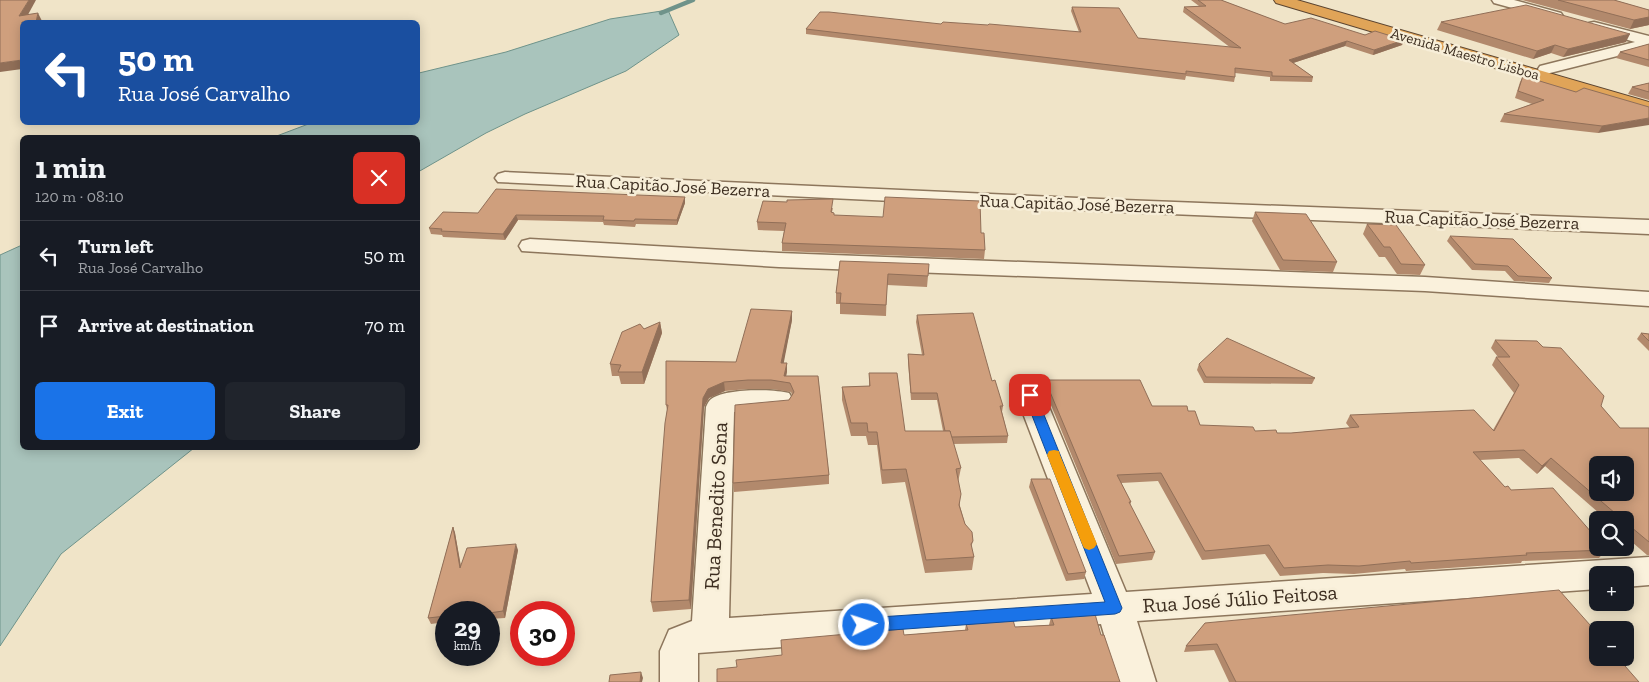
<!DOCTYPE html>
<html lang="en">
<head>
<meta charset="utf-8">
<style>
	:root { --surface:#171b24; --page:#20242c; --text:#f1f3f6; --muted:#9ea1a6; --line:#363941; --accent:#1a73e8 }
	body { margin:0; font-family:"Zilla Slab",serif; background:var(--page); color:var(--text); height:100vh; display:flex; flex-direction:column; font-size:19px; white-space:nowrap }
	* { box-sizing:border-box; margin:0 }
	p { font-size:16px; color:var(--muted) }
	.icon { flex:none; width:28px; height:28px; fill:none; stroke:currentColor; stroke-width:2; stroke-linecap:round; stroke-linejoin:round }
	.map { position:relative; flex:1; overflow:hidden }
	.details { position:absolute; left:20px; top:135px; width:400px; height:315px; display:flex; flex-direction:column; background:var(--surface); border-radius:8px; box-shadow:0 2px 12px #0003 }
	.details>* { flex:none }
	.guide { position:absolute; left:20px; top:20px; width:400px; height:105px; border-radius:8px; box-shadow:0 2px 12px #0003; background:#1a4fa0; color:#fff; overflow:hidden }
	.tools { position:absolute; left:1589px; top:456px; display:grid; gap:10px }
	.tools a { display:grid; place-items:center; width:45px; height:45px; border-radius:8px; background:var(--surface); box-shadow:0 2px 12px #0003; font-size:25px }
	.speed { position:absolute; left:435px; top:601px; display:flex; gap:10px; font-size:25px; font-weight:700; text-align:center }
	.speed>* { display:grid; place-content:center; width:65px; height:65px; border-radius:50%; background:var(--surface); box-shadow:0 2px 12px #0003; line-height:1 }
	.speed small { font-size:12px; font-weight:400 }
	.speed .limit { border:8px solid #d22; background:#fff; color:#111 }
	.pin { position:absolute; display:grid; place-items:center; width:42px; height:42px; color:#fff; margin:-21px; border-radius:10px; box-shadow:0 2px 8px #0006 }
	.me { position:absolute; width:55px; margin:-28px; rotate:86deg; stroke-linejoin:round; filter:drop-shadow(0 0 4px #0008) }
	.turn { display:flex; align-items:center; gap:18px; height:105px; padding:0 15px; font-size:22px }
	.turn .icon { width:65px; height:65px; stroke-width:2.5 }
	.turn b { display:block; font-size:35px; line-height:42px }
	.round { display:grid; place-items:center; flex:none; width:52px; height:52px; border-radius:8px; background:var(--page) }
	.overview { display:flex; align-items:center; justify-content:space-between; height:85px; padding:0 15px }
	h1 { font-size:30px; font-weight:700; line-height:38px }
	.cta { display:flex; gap:10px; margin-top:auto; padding:10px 15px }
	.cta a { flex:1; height:58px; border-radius:8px; background:var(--accent); color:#fff; font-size:20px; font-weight:700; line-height:58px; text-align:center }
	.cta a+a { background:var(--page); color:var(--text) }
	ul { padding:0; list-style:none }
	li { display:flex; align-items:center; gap:15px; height:70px; padding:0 15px; border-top:1px solid var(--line) }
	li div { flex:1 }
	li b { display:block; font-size:19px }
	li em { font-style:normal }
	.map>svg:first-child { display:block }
</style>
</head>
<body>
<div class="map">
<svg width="1649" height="682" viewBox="0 0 1649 682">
	<rect width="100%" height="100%" fill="#f0e4c8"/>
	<!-- water -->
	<g fill="#a9c4bc" stroke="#6f938a">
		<polygon points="668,10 679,35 626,71 525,114 486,133 418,172 418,138 274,137 311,123 418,122 419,73 506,52 610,19"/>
		<polygon points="22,245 22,448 194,448 61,554 0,646 0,255"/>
	</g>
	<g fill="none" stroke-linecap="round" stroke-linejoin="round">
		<!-- stream -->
		<polyline stroke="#6f938a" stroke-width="4.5" points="661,13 693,0"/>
		<!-- street casing -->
		<g stroke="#8d765c" stroke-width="3">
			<g id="street">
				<polygon points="1492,0 1514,0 1561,13 1563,16 1561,19 1556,20 1494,3"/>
				<polygon points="1594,22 1649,36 1649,48 1546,74 1540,72 1538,69 1540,66 1635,42 1589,29 1587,26 1589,23"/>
				<polygon points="505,172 1123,200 1649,220 1649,234 1123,212 498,182 495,178 498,174"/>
				<polygon points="530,239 779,253 1425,277 1649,292 1649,306 1425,291 779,267 522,251 519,246 522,241"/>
				<path d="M1030,386L1040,388L1044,395L1126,592L1649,557V585L1625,587V575H1598V589L1137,621L1156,682H1118L1101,624L698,653V682H660V651L669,630L692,621L706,407C707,405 708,402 710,400C723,388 773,389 789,393L793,400L789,407L779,409L734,412L729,618L1092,594L1016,395L1020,388Z"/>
			</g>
		</g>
		<!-- highway casing -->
		<g stroke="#5b4430" stroke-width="2">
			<polygon id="highway" points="1274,0 1297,0 1649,102 1649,114 1276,3"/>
		</g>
		<!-- street -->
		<use href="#street" fill="#faf1dc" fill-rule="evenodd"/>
		<!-- highway -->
		<use href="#highway" fill="#e0a458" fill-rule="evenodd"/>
	</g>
	<!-- wall -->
	<g fill="#b2896c">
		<polygon points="1191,0 1221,0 1285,24 1404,40 1402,45 1373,55 1345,46 1293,63 1313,77 1312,82 1270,81 1270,77 1235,73 1235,77 1234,82 1186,76 1185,80 806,34 806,29 941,24 1079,32 1071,11 1072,7 1138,38 1231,48 1183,12 1184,7 1199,6"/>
		<polygon points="1522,0 1614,0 1649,10 1649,25 1630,29"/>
		<polygon points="1441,22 1626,42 1563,57 1551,53 1533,59 1437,30"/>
		<polygon points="1649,44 1649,67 1616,58 1620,52"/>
		<polygon points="1523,76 1576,92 1649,107 1598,133 1500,122 1504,114 1532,104 1515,98 1520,82"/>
		<polygon points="1649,83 1649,100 1628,94 1632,87"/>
		<polygon points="685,197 685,203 677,225 636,224 635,227 604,225 603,222 518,220 505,240 443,237 442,235 431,234 429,228 478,213"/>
		<polygon points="833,208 832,212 834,215 981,233 985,250 984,259 782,251 782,243 784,231 758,230 757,222"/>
		<polygon points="1255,212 1337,262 1333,272 1280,270 1252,221"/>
		<polygon points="1367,224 1425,265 1420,275 1397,274 1385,257 1379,257 1363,234"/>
		<polygon points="1450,236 1552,278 1549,283 1514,281 1505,271 1472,270 1447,241"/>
		<polygon points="840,261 928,276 927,287 887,285 886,316 840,314 840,304 836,304 836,293"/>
		<polygon points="792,311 792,320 783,363 787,363 786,376 818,376 829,475 829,484 734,492 733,483 792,395 791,392 772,389 748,389 725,391 709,398 704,407 691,609 653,612 651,602 667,410 666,405 736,362"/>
		<polygon points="917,315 992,381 1003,406 1002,412 1008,436 1007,443 953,444 961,468 958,482 960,506 965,524 973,541 971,548 974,557 972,570 925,573 905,482 882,484 877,445 868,445 866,436 851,436 842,400 842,387 869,386 869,373 905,431 943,431 937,400 911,400 908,362 908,354 922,355 916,322"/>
		<polygon points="660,322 662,333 644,384 621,384 619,376 612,376 610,364 644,329"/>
		<polygon points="1641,333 1649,334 1649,351 1637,339"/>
		<polygon points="1495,340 1601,406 1620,428 1649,428 1649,555 1647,555 1625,536 1625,520 1607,520 1545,466 1537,474 1519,458 1480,460 1505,487 1606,550 1599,558 1522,561 1521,563 1406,571 1405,569 1354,574 1323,573 1280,576 1265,554 1202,560 1158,481 1121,483 1131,502 1130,505 1155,552 1152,560 1116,564 1044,388 1045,380 1152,406 1188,411 1200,425 1255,431 1277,433 1291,433 1350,428 1346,423 1350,415 1493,430 1514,393 1492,365 1496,357 1498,357 1491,348"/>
		<polygon points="1199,364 1315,378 1312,384 1204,383 1197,370"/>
		<polygon points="1031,479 1086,572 1084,579 1066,581 1029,487"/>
		<polygon points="453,527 455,533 461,566 518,550 505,618 489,619 489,612 446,612 446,622 431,624 428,618"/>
		<polygon points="1051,617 1101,635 737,667 782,655 904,635 965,630 966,624 1015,627 1049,625"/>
		<polygon points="1205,623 1639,682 1229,682 1214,650 1184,652 1186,646"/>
	</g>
	<!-- shaded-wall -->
	<g fill="#916f58">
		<polygon points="29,0 36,0 24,22 19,16"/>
		<polygon points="38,13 42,21 41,22 36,22"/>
		<polygon points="1649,17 1649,25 1630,29 1634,20"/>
		<polygon points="1630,34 1626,42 1563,57 1568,49"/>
		<polygon points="1404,40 1402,45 1373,55 1374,50"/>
		<polygon points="1347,41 1345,46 1287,65 1289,60"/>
		<polygon points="1555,45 1551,53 1533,59 1537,51"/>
		<polygon points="22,60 22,69 0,72 0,63"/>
		<polygon points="1649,118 1649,125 1598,133 1602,126"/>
		<polygon points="685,197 685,203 677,225 677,220"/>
		<polygon points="516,215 518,220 505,240 503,234"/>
		<polygon points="792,311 792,320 782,372 781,363"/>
		<polygon points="660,322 662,333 644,384 642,372"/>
		<polygon points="787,363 787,372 785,382 784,376"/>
		<polygon points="724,382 725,391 709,398 704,407 691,609 689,600 703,398 708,389"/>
		<polygon points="1551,458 1545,466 1537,474 1542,466"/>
		<polygon points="453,527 455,533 462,574 460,568"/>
		<polygon points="516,544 518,550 505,618 503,611"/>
		<polygon points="641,672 643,678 642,682 640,682"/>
	</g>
	<!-- building -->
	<g fill="#cf9f7d" stroke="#916f58" fill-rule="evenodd">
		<polygon points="0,0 29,0 19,16 38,13 36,22 22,22 22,60 0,63"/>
		<polygon points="1198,0 1221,0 1285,24 1311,18 1365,35 1375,31 1404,40 1374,50 1347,41 1289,60 1313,77 1272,76 1272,72 1235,68 1235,77 1186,71 1186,74 806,29 820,12 829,12 941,24 943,22 988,25 989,24 1081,32 1072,7 1119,8 1138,38 1241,48 1184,7 1206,6"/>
		<polygon points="1558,0 1614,0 1649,10 1649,17 1634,20"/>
		<polygon points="1526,5 1630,34 1568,49 1555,45 1537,51 1441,22"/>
		<polygon points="1649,44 1649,60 1620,52"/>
		<polygon points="1523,76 1576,92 1584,88 1649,107 1649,118 1602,126 1504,114 1544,100 1518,91"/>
		<polygon points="1649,83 1649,92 1632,87"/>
		<polygon points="496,189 685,197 677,220 635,219 634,221 603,220 604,216 516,215 503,234 441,231 442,229 429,228 443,212 478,213"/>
		<polygon points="885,197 980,201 981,233 984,233 985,250 782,243 786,223 757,222 763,201 787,202 787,200 833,199 831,212 834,213 834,215 883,217"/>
		<polygon points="1255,212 1306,214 1337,262 1283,260"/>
		<polygon points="1367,224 1396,225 1425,265 1401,264 1390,247 1384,247"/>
		<polygon points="1450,236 1513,239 1552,278 1518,276 1508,266 1475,264"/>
		<polygon points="840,261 929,264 928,276 888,274 886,305 840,303 841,293 836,293"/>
		<polygon points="751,309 792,311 781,363 787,363 784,376 818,376 829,475 733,483 735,405 789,400 794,392 790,383 771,380 748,380 724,382 708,389 703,398 689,600 651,602 665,423 668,405 666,405 666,361 736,362"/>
		<polygon points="973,313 992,381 995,380 1003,406 1000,406 1008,436 951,437 950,431 945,431 937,393 911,393 908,354 924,355 917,315"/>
		<polygon points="660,322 642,372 618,372 621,365 610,364 622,332 640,324 644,329"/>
		<polygon points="1641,333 1649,334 1649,341"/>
		<polygon points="1227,338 1315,378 1206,377 1199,364"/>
		<path d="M1495,340L1537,341L1543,347L1561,348L1604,396L1601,406L1620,428H1649V542L1625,522V520H1623L1551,458L1542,466L1524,450L1473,452L1505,487L1508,486L1511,490L1553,488L1598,540V548H1604L1606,550L1526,553L1527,555L1411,563L1410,561L1359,566L1328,565L1284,568L1269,545L1205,551L1161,473L1117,475L1131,502H1129L1155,552L1119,556L1045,380H1140L1152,406H1187L1188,411H1195L1200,425L1253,427L1255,431L1276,430L1277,433H1291L1359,427L1350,415L1474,410L1494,431L1519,385L1496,357H1510ZM1598,465H1625V492H1598Z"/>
		<polygon points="869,373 897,373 905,431 950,431 961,468 956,469 961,494 959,505 965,524 972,532 973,541 971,544 974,557 926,560 906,469 882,470 877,432 868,432 867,423 851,423 842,387 870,386"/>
		<polygon points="1031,479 1050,479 1086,572 1068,574"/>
		<polygon points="453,527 460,568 467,548 516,544 503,611 489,613 446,612 446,616 428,618"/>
		<polygon points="1559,590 1598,634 1598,658 1618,658 1639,682 1236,682 1217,644 1186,646 1205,623"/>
		<polygon points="1095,614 1101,635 1104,635 1120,682 717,682 717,669 737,667 736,660 782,655 781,640 903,629 904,635 968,630 966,624 1013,620 1015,627 1054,625 1051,617"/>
		<polygon points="641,672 640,682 609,682 610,675"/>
	</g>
	<!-- route -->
	<polygon fill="#1a73e8" stroke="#114b97" points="1030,391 1036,395 1122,608 1120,612 1115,614 864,632 859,630 856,625 859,620 864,618 1105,602 1024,395"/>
	<!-- slow -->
	<polygon fill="#f59e0b" points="1054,450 1059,451 1060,455 1097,544 1094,548 1089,550 1084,548 1082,544 1047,455 1049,451"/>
	<g text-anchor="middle" stroke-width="5" stroke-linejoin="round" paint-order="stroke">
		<!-- far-street labels -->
		<g font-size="15" fill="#3d2e20" stroke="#f7eed8">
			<text transform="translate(1465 54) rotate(16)" y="5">Avenida Maestro Lisboa</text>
		</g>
		<!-- street labels -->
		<g font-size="18" fill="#3d2e20" stroke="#f7eed8">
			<text transform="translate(673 186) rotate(3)" y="6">Rua Capitão José Bezerra</text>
			<text transform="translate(1077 204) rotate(2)" y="6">Rua Capitão José Bezerra</text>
			<text transform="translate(1482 220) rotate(2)" y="6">Rua Capitão José Bezerra</text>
		</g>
		<!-- near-street labels -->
		<g font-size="21" fill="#3d2e20" stroke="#f7eed8">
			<text transform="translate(716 506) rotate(-87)" y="7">Rua Benedito Sena</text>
			<text transform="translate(1240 599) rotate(-4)" y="7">Rua José Júlio Feitosa</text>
		</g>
	</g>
</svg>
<div class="tools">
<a><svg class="icon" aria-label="sound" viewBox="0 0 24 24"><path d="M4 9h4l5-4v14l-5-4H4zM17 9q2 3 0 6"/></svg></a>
<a><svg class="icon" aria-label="search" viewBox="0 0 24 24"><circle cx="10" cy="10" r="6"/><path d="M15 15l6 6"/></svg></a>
<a>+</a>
<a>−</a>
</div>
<div class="speed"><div>29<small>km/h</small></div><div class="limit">30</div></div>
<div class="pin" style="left:1030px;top:395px;background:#d93025"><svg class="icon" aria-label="arrive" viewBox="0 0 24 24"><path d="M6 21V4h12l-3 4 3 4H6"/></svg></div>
<svg class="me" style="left:864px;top:625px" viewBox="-20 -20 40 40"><circle r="17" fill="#1a73e8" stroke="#fff" stroke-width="3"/><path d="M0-11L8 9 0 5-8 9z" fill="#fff"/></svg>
<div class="guide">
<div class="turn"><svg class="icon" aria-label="left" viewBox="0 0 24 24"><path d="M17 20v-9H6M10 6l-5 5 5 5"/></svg><div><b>50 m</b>Rua José Carvalho</div></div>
</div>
<section class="details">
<div class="overview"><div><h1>1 min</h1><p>120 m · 08:10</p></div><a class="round" style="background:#d93025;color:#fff"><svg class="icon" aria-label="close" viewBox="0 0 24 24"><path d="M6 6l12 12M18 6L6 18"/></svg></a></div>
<ul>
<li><svg class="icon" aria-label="left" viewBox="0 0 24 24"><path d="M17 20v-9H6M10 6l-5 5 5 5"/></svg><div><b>Turn left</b><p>Rua José Carvalho</p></div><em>50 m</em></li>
<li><svg class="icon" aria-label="arrive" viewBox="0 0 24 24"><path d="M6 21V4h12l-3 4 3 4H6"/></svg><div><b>Arrive at destination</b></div><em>70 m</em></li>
</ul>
<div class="cta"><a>Exit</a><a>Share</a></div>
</section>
</div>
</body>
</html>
